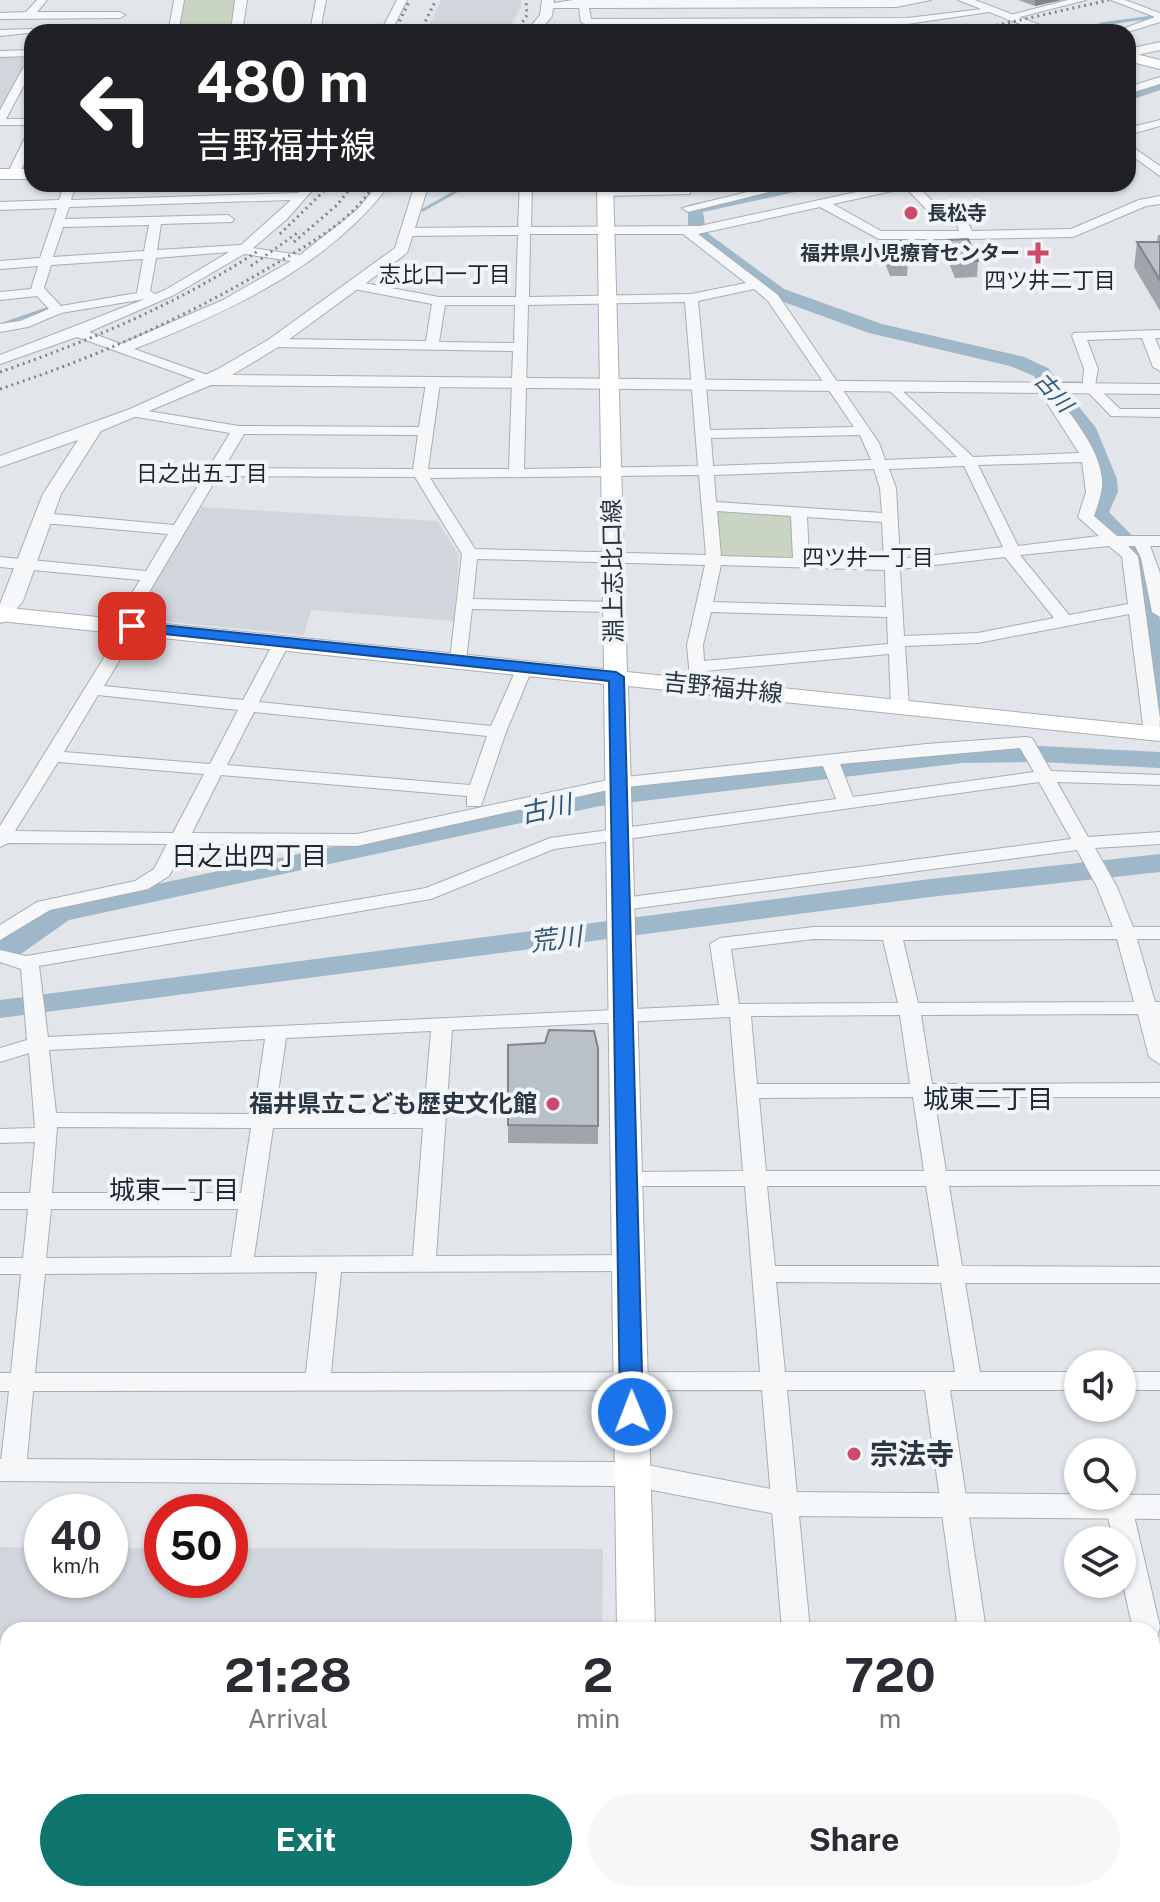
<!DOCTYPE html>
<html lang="en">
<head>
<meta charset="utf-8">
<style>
	:root { --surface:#fff; --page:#f7f7f7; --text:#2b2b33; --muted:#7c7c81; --accent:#0f766e }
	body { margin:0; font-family:"Public Sans","Noto Sans JP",sans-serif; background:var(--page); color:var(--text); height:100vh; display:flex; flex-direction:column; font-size:30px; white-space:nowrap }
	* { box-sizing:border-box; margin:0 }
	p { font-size:26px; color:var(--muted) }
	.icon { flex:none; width:44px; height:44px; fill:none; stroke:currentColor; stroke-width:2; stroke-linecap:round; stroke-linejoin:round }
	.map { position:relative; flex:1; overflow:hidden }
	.details { position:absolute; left:0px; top:1622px; width:1160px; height:280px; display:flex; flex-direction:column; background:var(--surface); border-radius:24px 24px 0 0; box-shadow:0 2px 6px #0004 }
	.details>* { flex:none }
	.banner { position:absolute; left:24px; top:24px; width:1112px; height:168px; border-radius:24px; box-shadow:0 2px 6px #0004; background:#202124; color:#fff; overflow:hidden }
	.tools { position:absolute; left:1064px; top:1350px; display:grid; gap:16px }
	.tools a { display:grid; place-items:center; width:72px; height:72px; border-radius:50%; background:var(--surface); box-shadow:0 2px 6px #0004; font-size:40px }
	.speed { position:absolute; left:24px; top:1494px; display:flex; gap:16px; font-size:40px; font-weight:700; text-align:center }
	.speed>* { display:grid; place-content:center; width:104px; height:104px; border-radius:50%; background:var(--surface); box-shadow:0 2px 6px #0004; line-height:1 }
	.speed small { font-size:20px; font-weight:400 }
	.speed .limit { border:12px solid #d22; background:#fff; color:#111 }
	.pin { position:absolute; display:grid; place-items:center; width:68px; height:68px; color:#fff; margin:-34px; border-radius:16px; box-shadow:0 4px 12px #0006 }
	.me { position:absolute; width:88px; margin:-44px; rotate:359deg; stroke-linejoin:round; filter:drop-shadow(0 0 6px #0008) }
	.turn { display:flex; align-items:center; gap:28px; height:168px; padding:0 40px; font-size:36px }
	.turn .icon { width:104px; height:104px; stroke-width:2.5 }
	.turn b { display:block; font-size:56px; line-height:68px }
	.eta { display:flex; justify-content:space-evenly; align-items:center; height:136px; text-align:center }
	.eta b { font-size:48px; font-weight:700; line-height:56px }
	.cta { display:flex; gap:16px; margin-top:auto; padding:16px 40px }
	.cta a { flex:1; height:92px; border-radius:48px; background:var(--accent); color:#fff; font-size:32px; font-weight:700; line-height:92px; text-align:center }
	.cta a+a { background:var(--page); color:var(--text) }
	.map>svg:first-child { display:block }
</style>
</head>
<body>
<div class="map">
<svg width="1160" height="1902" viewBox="0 0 1160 1902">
	<rect width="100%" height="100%" fill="#e2e6ea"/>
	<!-- built -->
	<g fill="#d0d6dc">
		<polygon points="441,0 521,0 521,7 507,32 426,32"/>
		<polygon points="0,54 32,54 0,112"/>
		<polygon points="201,507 437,521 459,555 454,621 311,610 304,635 139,619 134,615"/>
		<polygon points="0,1547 42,1548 42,1580 110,1580 110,1548 162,1548 162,1580 230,1580 230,1548 603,1549 602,1630 8,1630 8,1894 601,1894 601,1902 0,1902"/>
	</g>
	<!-- green -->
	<g fill="#c9d4c3">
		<polygon points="179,0 241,0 237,30 173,31"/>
		<polygon points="709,506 799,513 801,563 714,561"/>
	</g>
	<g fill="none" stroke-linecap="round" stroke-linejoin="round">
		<!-- stream -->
		<g stroke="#9eb8ca" stroke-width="3">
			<polyline points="1088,32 1101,24 1160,16"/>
			<polyline points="423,210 469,184"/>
			<polyline points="0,325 49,308"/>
			<polyline points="1051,383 1087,383"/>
		</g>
		<!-- river -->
		<g fill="#9eb8ca" fill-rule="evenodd">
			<polygon points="1160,79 1160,90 1128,101 1128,90"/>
			<polygon points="784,184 818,184 809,189 703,212 706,232 784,289 882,324 1024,357 1048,368 1096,428 1117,479 1118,492 1109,512 1150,554 1160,620 1160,713 1147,705 1126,556 1086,513 1096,492 1095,479 1075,429 1034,376 1010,366 869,333 770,297 688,234 688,205"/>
			<polygon points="1040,746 1160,752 1160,768 1040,762 962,763 600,806 69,920 11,961 0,964 0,941 49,907 600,790 962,747"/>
			<polygon points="1160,854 1160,872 930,897 0,1018 0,1000 930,879"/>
		</g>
		<!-- minor casing -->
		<g stroke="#a7aeb4" stroke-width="2">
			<g id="minor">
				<polygon points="37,0 47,0 37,12 120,12 125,15 120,18 0,19 0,13 26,12"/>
				<polygon points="174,0 184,0 179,28 311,26 316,0 326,0 321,26 384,25 397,0 407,0 393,28 388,31 57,32 62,29 169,28"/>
				<polygon points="573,0 931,0 896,7 589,8 591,19 907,18 991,8 996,11 907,24 586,25 581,22 579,8 547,8 542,5"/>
				<polygon points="1068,0 1086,0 1008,20 1003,17"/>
				<polygon points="1111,0 1125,0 1160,13 1160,22 1128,32 1114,32 1155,17"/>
				<polygon points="0,30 32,29 37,32 0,36"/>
				<polygon points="32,50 32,56 0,57 0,51"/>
				<polygon points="28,65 32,66 32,70 6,119 32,119 32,125 0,125 0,110 23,68"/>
				<polygon points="1160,77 1160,84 1128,94 1128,87"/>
				<polygon points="1160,120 1160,126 1128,135 1128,128"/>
				<polygon points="32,133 32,147 19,174 9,176 7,174 26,136"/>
				<polygon points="1128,144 1160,166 1160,176 1128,153"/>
				<path d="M64,184H76L71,200L298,193L306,184H318L287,219L253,248L300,255L358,209L378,184H390C328,267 228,312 134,349L213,377L215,380L208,384L77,337L0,364V355L145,299L61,313L28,327L0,332V324L20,321L49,309L37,296L0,300V292L31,289L38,266L0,269V261L40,258L57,208L0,210V202L59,200ZM291,200L241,245L157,250L161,224L232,222L234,219L228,215L65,219L69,207ZM149,225L144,251L53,257L63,227ZM229,252L165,290L155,294L150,291L156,258ZM244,254L291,261L223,300L121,344L89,332L174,295ZM143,259L137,293L61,306L44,288L51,265Z"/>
				<path d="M520,184H532L531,227L700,226L893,184H916L934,203L965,217L972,231L1071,229L1139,200L1160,196V204L1146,206L1073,237L967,239H879L820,207L698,234L778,295L879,443L885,460L957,457L889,390V384L894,383L973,457L1079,453L1038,389L1050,386C1068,413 1099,445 1102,479C1103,492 1098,504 1094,516L1117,536H1160V546H1150L1160,573V617L1152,612L1141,558L1135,546H1128L1138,556L1160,719L1159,737H1147L1144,733L1129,614L978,643L905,646L909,706L900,711L891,706L889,654L705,671L703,689H691L687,645L705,565L477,559L473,599L614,602L622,607L614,612L472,609L466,660L458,665L452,664L450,660L462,554L415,477L218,476L132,621L140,626L104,686L243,700L274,642L282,637L290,642L259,702L491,726L519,663H531L533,667L506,732L481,806H467V796L221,775L192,833L357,834L617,778L926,744L1026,737L1032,738L1051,771L1160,775V785L1057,782L1088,837L1160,832V844L1095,848L1117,887L1133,927H1160V939H1137L1155,1002H1160V1064L1149,1057L1138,1014L921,1015L932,1084L1160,1083V1097H934L946,1171H1160V1185L949,1186L962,1266L1160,1267V1283H965L980,1372H1078V1390H950L986,1630H958L925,1390H787L810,1630H782L762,1390L33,1391L26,1470L22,1477L13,1480L4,1477L0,1470L9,1391H0V1373H11L21,1274H0V1258H23L28,1209H0V1193H30L35,1142L0,1143V1129L35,1128L29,1053L0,1062V1048L27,1040L21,969L0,962V950L26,956L426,888L550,838L836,799L823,766L617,788L357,846L186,844L169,876L148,889L50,910L0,940V925L37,902L135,881L154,869L167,844L8,843L0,847V826L121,630L113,625L140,580L0,567V557L146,571L168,534L43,523L35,518L43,513L174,525L230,433L131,416V410L136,409L239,426L419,427L426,383L433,379L440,383L428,469H509L513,351L274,347L267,343L274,339L426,341L432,304L349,288L348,285L354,281L439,297H516L518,235L406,236L400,232L406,228L518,227ZM906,188L926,209L956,222L959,231H881L833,204ZM530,234H683L746,283L691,294L529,297ZM754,289L768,301L854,427L710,430L698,301ZM685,302L698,466L524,469L528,305ZM445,305H515L514,343L439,342ZM244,434L418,435L413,469L224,468ZM860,435L871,460L713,466L711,438ZM1082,462L1086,492L1078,517L1099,536L1018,546L978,465ZM964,466L1003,547L900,559L896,488L889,469ZM874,469L880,488L882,513L716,502L714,475ZM699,475L706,555L475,549L430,478ZM717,511L791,516L793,558L721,556ZM807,517L882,522L884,560L809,558ZM1109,546L1122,557L1128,604L1069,615L1020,555ZM1005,557L1054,618L978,633L904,636L900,569ZM721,565L885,570L886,607L713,602ZM711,612L887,617L888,644L704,661L703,645ZM98,695L238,710L210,764L64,752ZM254,712L487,736L470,785L227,765ZM1020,748L1034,772L853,797L840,764ZM58,762L204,774L173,833L15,831ZM1039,782L1071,839L623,898L613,904L623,910L1077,850L1097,887L1113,927H814L720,938L710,944L719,1005L48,1037L39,966L431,899L554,849ZM814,939L883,940L898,1003L739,1004L731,949ZM1117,939L1134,1002L918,1003L903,940ZM900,1015L910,1084H757L751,1016ZM730,1017L743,1171L629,1172L621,1174L618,1179L621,1184L629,1186H745L760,1372L331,1373L341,1272L629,1271L637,1269L641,1263L637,1257L629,1255L436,1256L452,1030ZM431,1031L424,1114H275L286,1038ZM265,1039L254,1114L56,1113L49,1050ZM913,1097L924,1171H766L759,1098ZM57,1127L251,1128L241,1193H52ZM273,1128H423L413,1256L254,1257ZM767,1186H926L939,1266H775ZM51,1209H238L231,1257L46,1258ZM317,1272L306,1373H35L45,1274ZM776,1282L941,1283L955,1372H785Z"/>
				<polygon points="779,184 801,184 688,212 682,208"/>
				<polygon points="686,187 690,188 690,194 606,196 600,192 606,188"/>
				<polygon points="1160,330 1160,338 1155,338 1160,350 1160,371 1153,367 1142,338 1087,340 1098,369 1095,385 1120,409 1160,409 1160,417 1111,416 1089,393 1082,392 1084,369 1072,336 1074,333"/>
				<rect x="1122" y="1372" width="38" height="18"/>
				<polygon points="1119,1497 1128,1500 1132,1507 1160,1627 1157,1638 1152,1639 1160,1642 1160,1696 1152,1694 1152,1630 1133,1630 1122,1579 1122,1540 1113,1540 1106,1507 1110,1500"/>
				<rect x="1152" y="1818" width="8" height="26"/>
				<polygon points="803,1894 833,1894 834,1902 804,1902"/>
				<polygon points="1001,1894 1031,1894 1033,1902 1003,1902"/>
			</g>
		</g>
		<!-- tertiary casing -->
		<g stroke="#a7aeb4" stroke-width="2">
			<g id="tertiary">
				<polygon points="235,0 247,0 242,32 231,30"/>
				<polygon points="542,0 554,0 552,16 539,32 526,32 540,15"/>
				<polygon points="958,0 975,0 1058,32 1041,32"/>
				<polygon points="1160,42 1160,50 1128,57 1128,49"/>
				<polygon points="415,184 429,184 407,253 280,346 232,375 1160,384 1160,394 211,385 101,431 61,494 23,601 7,621 0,623 0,604 43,494 78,440 0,467 0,456 130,409 218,369 268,340 395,248"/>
				<polygon points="0,1459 613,1462 642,1464 786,1492 1160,1495 1160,1519 786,1516 642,1488 613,1486 0,1481"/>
			</g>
		</g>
		<!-- secondary casing -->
		<g stroke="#a7aeb4" stroke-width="2">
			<g id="secondary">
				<polygon points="1128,52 1160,60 1160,69 1128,61"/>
				<rect x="0" y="169" width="32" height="10"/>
				<polygon points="597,184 613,184 627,672 1160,727 1160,741 628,686 655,1630 617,1630 604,684 0,621 0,607 604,669"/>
				<rect x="622" y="1894" width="42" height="8"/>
			</g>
		</g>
		<!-- minor -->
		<use href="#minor" fill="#f5f7f9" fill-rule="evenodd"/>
		<!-- tertiary -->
		<use href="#tertiary" fill="#f5f7f9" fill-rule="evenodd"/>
		<!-- secondary -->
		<use href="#secondary" fill="#fff" fill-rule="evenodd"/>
		<!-- rail -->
		<g stroke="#7c8794" stroke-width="3" stroke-dasharray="2 4" stroke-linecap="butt">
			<polyline points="394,32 410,0"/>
			<polyline points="420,32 436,0"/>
			<polyline points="516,32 527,15 526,0"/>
			<polyline points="967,32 1109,0"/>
			<polyline points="280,234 331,184"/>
			<polyline points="294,242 337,205 354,184"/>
			<polyline points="251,266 300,231"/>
			<path d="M0,372C91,340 178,304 258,251"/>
			<path d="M0,389C97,357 189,316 277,263C314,241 351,221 375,184"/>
		</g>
	</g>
	<!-- wall -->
	<g fill="#9fa5ab">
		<polygon points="1018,0 1062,0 1035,6"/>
		<polygon points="1158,235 1160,235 1160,311 1134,267 1137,242 1157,242"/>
		<polygon points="948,240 978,261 977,277 955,278 946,256"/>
		<polygon points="884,241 908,259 907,276 890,276 883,258"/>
		<polygon points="508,1045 598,1048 598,1144 508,1143"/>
	</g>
	<!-- shaded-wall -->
	<polygon fill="#82868b" points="1035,0 1062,0 1035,6"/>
	<!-- building -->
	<g fill="#b9c0c7" stroke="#82868b" stroke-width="2">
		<polygon points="968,239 978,261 957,261 948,240"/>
		<polygon points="884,241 901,241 908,259 892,260"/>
		<polygon points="1137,242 1160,242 1160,280"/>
		<polygon points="549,1030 594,1031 598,1048 598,1126 508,1125 508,1045 545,1043"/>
	</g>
	<!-- route -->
	<polygon fill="#1a73e8" stroke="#114b97" stroke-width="2" points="132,622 616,672 624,677 643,1412 640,1418 632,1420 620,1412 609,681 127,630 125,626"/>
	<!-- markers -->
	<g fill="#ce496b" stroke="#f2f5f8" stroke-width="3">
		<circle cx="911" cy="213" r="8"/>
		<path d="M1034 241h8v8h8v8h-8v8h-8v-8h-8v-8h8z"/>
		<circle cx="553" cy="1104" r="8"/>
		<circle cx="854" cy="1454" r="8"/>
	</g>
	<g text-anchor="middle" stroke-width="8" stroke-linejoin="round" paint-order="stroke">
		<!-- far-poi labels -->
		<g font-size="20" font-weight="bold" fill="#2a3642" stroke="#f2f5f8" text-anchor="start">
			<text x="927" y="220">長松寺</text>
			<text x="1020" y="260" text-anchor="end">福井県小児療育センター</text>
		</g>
		<!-- far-neighbourhood labels -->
		<g font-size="22" fill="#1c2733" stroke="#f2f5f8">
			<text x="445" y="282">志比口一丁目</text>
			<text x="1050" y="288">四ツ井二丁目</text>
			<text x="202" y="481">日之出五丁目</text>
			<text x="868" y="565">四ツ井一丁目</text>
		</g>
		<!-- far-water labels -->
		<g font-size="22" font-style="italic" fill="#345976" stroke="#f2f5f8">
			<text transform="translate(1054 392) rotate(48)" y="8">古川</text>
		</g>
		<!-- street labels -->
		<g font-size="24" fill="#2a3642" stroke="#f2f5f8">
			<text transform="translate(613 571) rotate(-91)" y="8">淵上志比口線</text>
			<text transform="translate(723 688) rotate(6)" y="8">吉野福井線</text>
		</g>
		<!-- poi labels -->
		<g font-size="24" font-weight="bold" fill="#2a3642" stroke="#f2f5f8" text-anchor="end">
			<text x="537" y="1112">福井県立こども歴史文化館</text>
		</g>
		<!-- water labels -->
		<g font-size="26" font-style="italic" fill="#345976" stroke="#f2f5f8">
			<text transform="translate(546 809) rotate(-12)" y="9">古川</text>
			<text transform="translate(556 939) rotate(-7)" y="9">荒川</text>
		</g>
		<!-- neighbourhood labels -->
		<g font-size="26" fill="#1c2733" stroke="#f2f5f8">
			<text x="249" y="865">日之出四丁目</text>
			<text x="988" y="1108">城東二丁目</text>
			<text x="174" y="1199">城東一丁目</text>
		</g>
		<!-- near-poi labels -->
		<g font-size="28" font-weight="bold" fill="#2a3642" stroke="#f2f5f8" text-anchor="start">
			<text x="870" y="1464">宗法寺</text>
		</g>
	</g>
</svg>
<div class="tools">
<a><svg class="icon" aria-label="sound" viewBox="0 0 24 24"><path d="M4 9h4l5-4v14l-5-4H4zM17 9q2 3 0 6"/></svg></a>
<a><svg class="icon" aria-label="search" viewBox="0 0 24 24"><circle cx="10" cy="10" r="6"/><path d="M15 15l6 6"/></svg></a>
<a><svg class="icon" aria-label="layers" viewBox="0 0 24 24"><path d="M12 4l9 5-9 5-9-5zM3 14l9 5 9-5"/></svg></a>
</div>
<div class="speed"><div>40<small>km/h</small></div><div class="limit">50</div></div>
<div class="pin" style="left:132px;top:626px;background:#d93025"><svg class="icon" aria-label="arrive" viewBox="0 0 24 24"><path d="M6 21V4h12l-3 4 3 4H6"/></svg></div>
<svg class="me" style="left:632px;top:1412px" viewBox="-20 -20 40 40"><circle r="17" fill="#1a73e8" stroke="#fff" stroke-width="3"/><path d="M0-11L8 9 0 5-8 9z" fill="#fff"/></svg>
<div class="banner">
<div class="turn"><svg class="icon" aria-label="left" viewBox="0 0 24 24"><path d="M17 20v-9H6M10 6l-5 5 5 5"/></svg><div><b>480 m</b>吉野福井線</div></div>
</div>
<section class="details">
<div class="eta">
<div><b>21:28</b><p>Arrival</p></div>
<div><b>2</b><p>min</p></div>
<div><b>720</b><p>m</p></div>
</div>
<div class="cta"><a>Exit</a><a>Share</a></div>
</section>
</div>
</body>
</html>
